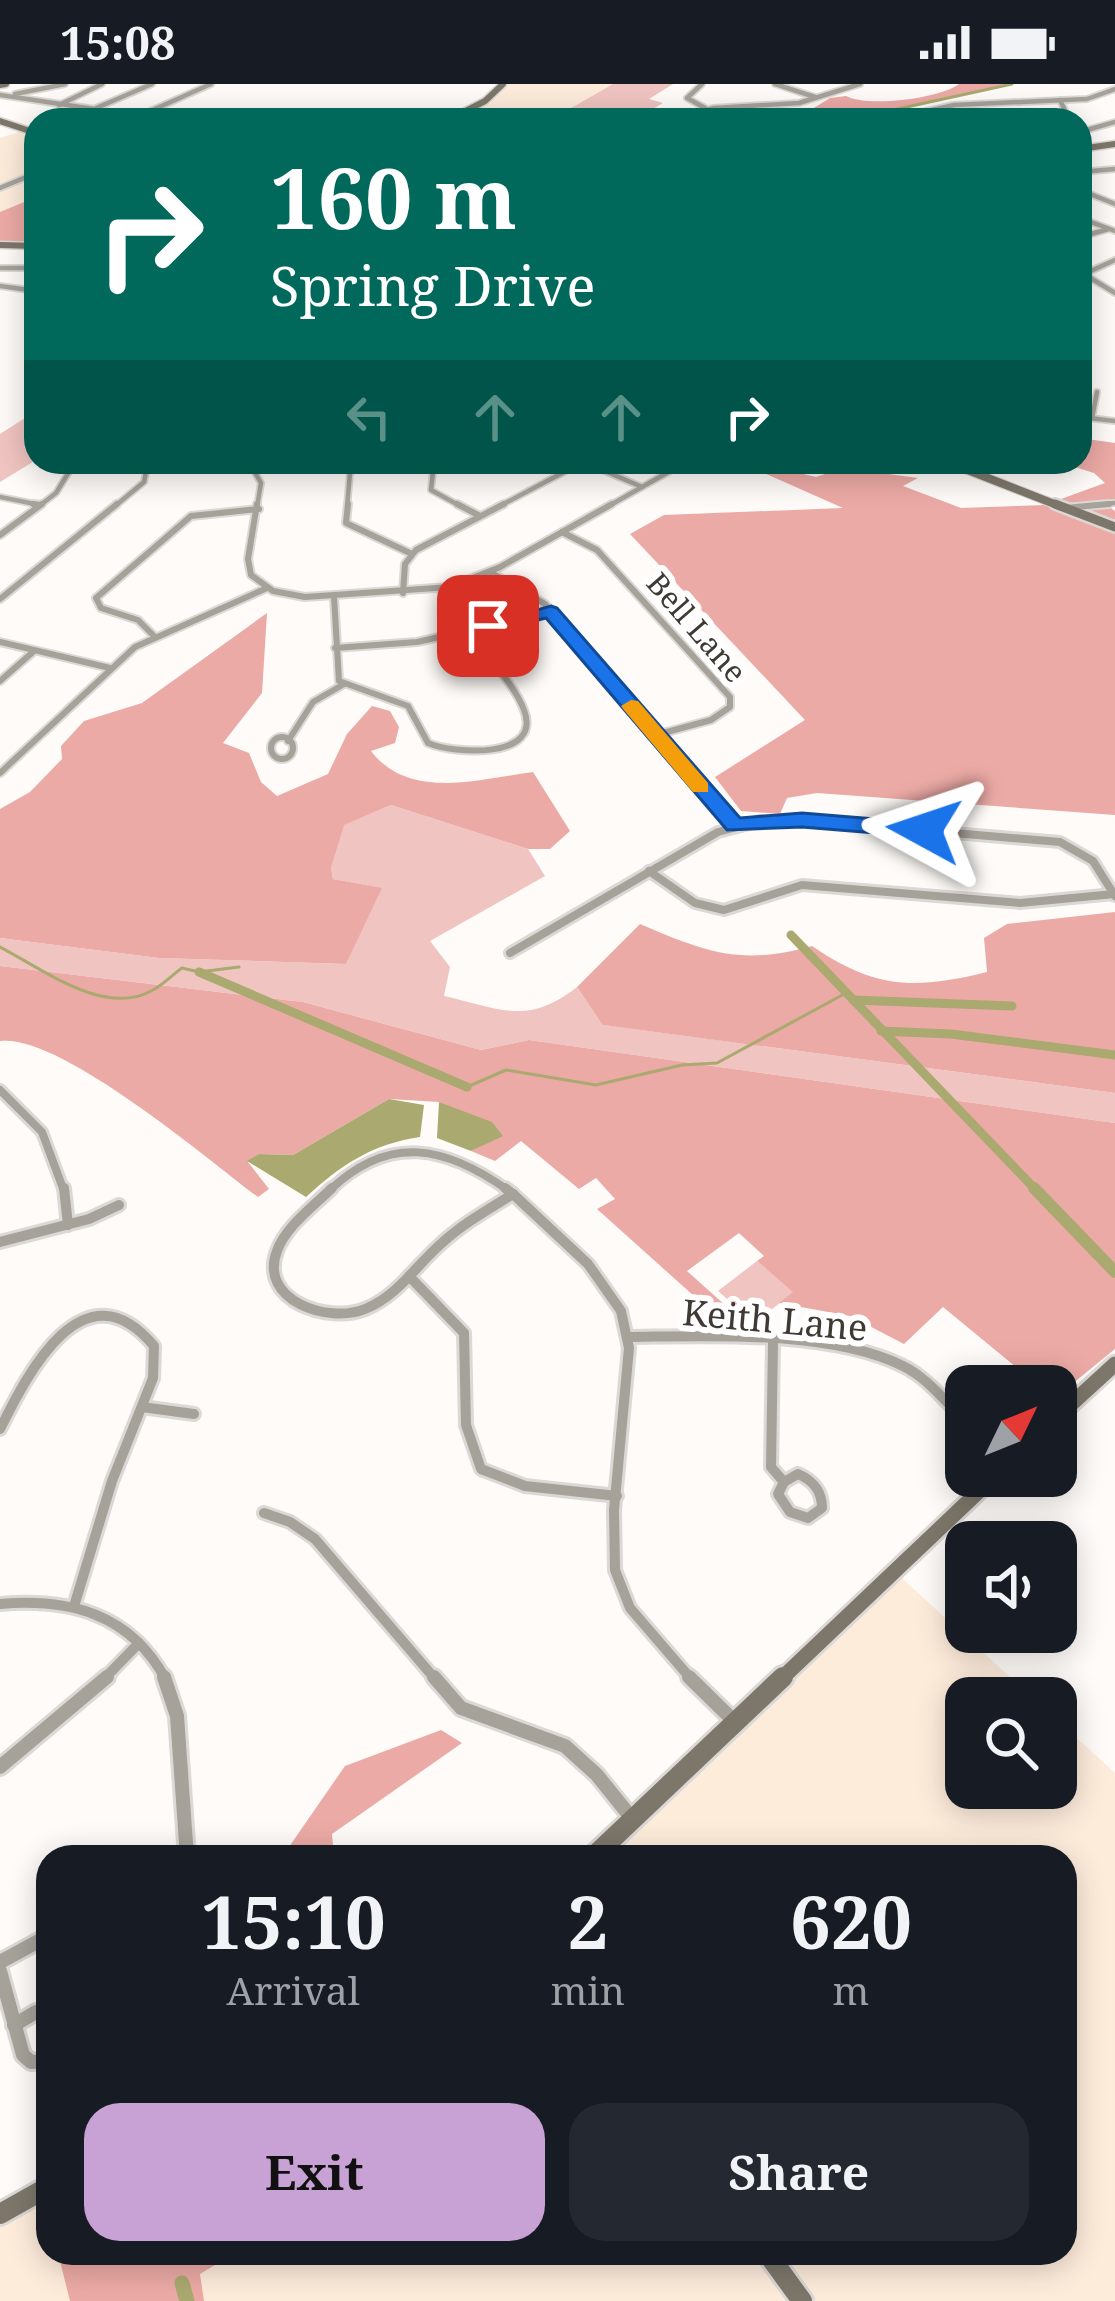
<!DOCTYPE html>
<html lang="en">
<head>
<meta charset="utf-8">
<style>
	:root { --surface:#171b24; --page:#242831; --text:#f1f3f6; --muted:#9ea1a6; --accent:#c8a2d5 }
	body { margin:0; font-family:"Noto Serif",serif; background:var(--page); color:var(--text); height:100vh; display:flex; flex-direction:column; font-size:45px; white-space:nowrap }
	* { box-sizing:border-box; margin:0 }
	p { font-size:39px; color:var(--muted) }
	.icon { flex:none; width:66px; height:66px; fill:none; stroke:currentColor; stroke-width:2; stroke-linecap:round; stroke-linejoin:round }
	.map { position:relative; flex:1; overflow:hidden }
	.details { position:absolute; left:36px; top:1761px; width:1041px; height:420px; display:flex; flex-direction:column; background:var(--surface); border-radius:36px; box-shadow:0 6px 30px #0003 }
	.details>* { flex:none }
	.hud { position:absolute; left:24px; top:24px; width:1068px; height:366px; border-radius:36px; box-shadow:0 6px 30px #0003; background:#00695c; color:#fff; overflow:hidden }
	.needle { width:78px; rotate:47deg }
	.fabs { position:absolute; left:945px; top:1281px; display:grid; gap:24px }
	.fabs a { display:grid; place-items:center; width:132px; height:132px; border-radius:24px; background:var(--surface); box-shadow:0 6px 30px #0003; font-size:60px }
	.pin { position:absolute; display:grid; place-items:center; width:102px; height:102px; color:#fff; margin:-51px; border-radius:24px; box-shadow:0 6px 18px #0006 }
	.me { position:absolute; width:132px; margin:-66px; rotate:275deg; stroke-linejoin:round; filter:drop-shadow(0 0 9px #0008) }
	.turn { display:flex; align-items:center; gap:42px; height:252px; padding:0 48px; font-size:54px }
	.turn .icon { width:156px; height:156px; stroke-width:2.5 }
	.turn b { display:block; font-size:84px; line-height:102px }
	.lanes { display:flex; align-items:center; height:114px; padding:0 48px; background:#0003; justify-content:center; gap:60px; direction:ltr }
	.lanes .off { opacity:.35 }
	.eta { display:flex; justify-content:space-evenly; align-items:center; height:204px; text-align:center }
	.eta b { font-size:72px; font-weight:700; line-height:84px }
	.cta { display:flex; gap:24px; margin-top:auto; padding:24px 48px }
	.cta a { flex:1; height:138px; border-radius:36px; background:var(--accent); color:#111; font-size:48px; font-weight:700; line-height:138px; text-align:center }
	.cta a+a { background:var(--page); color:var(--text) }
	.status { display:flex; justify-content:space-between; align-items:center; height:84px; padding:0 60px; background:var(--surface); direction:ltr }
	.status svg { height:33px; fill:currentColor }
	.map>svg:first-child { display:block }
</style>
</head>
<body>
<div class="status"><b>15:08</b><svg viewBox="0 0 49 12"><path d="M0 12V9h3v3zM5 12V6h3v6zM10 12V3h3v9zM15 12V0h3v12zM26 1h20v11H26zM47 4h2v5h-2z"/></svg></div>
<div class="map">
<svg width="1115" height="2217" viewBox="0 0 1115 2217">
	<rect width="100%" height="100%" fill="#fefbf8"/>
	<!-- built -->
	<g fill="#feecdb">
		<polygon points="506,0 613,0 550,36 459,32 491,15"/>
		<polygon points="23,47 36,52 36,112 0,128 0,54"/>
		<polygon points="895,1488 1033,1614 966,1614 966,1704 1056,1704 1056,1635 1115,1689 1115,2217 0,2217 0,2130 48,2103 48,2169 1065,2169 1065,1773 593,1773"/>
	</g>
	<!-- green -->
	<g fill="#f0c4c1">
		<polygon points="613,0 673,0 649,15 663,19 634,36 550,36"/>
		<polygon points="36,327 36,376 0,398 0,350"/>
		<path d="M391,721L528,765L545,792L430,857L450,883L444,912C501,925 527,942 577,903L604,941L1115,1009V1039L529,956L481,966L303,918L0,882V854L159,874L346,880L380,804L333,795L331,784L343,741Z"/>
		<polygon points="757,1177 794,1208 754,1239 718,1207"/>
	</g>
	<!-- forest -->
	<g fill="#ecaaa6">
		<path d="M959,0H1012L845,36H708L809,27L830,14L846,12C869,24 941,14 959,0Z"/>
		<polygon points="36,113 36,160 0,160 0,128"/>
		<polygon points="1080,354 1115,359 1115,419 1105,420 1115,427 1115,436 1061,415 1105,399 1094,389 1075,383 1080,378"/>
		<polygon points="770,382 816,393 843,384 918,394 903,402 961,424 1045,421 1115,448 1115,731 817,709 787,714 780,730 741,727 715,693 805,636 630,450 664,431 843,424 764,389"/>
		<path d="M267,529L262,609L223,659L249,669L261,698L277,712L328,690L347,650L372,622L390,627L399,643L395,659L371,667C409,717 480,695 533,688L570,747L550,765H528L391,721L344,741L331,784L333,795L382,804L346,880L159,874L0,854V725L30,708L62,675L61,662L84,637L142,619Z"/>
		<path d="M1115,828V1009L603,941L577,903L640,840C706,868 740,882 812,862C875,905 914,906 987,888L984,854L1007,840Z"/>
		<path d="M0,882L303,918L481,966L529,956L1115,1039V1265L1056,1313V1302H1039L943,1223L904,1260L850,1232L779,1219L793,1208L757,1177L764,1172L739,1149L687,1187L736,1231L724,1239L597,1125L615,1115L596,1094L579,1105L521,1057L495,1077L471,1067L502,1051L439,1018L389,1015L293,1071L259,1070L248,1078L269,1105L258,1113C206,1074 59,949 0,957Z"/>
		<polygon points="441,1646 462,1659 332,1750 334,1773 282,1773 345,1682"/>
		<polygon points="58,2169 235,2169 200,2190 204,2217 70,2217"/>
	</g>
	<!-- water -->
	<g fill="#aaa96f">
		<path d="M389,1015L424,1021L420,1053C372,1060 341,1081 306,1113L247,1077L259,1070L293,1071Z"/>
		<polygon points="439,1018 492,1038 503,1052 471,1067 437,1054"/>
	</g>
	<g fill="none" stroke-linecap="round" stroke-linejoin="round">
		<!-- stream -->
		<g stroke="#aaa96f" stroke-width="3">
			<polyline points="786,36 813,36"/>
			<polyline points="847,36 1012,0"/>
			<path d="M0,863C41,884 104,933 151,907C162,902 172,891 182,884L199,888L239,883"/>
			<polyline points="467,1003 506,986 596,1001 682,981 717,979 846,909"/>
		</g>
		<!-- canal-far2 -->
		<g stroke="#aaa96f" stroke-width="9">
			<polyline points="791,851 1037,1107"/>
			<polyline points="199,888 467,1003"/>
			<polyline points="853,916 1012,922"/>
			<polyline points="881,947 951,950 1115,971"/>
		</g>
		<!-- canal-far1 -->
		<polyline stroke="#aaa96f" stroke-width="12" points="1034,1104 1115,1188"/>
		<!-- canal -->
		<polyline stroke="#aaa96f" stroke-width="15" points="182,2199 187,2217"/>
		<!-- street-far4 casing -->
		<g stroke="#dcd8d5" stroke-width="8">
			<g id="street-far4">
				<polyline points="702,0 687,14 705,24"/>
				<polyline points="775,0 815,13"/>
				<polyline points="15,10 65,0"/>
				<polyline points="0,11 94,25 152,0"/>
				<polyline points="59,21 102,0"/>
				<polyline points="922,28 945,36"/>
				<polyline points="137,33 211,0"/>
				<polyline points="667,36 714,24 799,19 860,0"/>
				<polyline points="887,36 954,21 1087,15 1115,5"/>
				<polyline points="1043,36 1067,31 1060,16"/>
				<polyline points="1080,48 1115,38"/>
				<polyline points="1080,88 1115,85"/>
				<polyline points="0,104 36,89"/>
				<polyline points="1080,106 1115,120"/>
				<polyline points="1080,134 1115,147"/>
				<polyline points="1080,153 1109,145"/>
				<polyline points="1115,176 1084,190 1115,209"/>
				<polyline points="0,184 36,184"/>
				<polyline points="0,202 36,207"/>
				<polyline points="1080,333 1115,337"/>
				<polyline points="1092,334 1097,308"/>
				<polyline points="249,378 261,399 257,423"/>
				<polyline points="434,378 431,406 462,423"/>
				<polyline points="584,378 642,403"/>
				<polyline points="0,413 40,421"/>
				<polyline points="38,423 56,409 75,378"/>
				<polyline points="114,423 144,398 146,388 131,378"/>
				<polyline points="347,423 351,378"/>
				<polyline points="498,423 583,378"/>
				<polyline points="607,423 686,378"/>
				<polyline points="1079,423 1115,419"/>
			</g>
		</g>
		<!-- street-far3 casing -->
		<g stroke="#dcd8d5" stroke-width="10">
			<g id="street-far3">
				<polyline points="33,420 40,421"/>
				<polyline points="257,420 248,475 251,491 273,507 305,513 450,503 500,483 612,420"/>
				<polyline points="348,420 346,439 412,470"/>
				<polyline points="457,420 480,432"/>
				<polyline points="1065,424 1109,420"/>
				<polyline points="562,448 597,466 730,613 730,623 711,636 656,651"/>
				<polyline points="0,451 42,420"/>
				<polyline points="490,488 545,520 718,723"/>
				<polyline points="403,509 405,480 416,466 504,420"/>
				<path d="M334,513L339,597L408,622L428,659C453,670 543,676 524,626C514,599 485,571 468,547"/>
				<polyline points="0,515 117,420"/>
				<polyline points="154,552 138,536 101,524 96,514 191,432 259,425"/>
				<polyline points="0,558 110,584"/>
				<polyline points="335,564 417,558 551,528"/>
				<polyline points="0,597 34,567"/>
				<circle cx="282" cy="664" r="11"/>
				<polyline points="288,657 313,618 344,600"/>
				<polyline points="0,689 135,563 267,504"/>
			</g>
		</g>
		<!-- street-far2 casing -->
		<g stroke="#dcd8d5" stroke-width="14">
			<g id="street-far2">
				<polyline points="716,720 734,742"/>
				<polyline points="649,787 695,819 724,826 802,801 1020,819 1114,810"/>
				<polyline points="510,869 718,748 760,737 802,736 1060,758 1093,777 1115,812"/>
				<polyline points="0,1006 42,1048 64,1107"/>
				<path d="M329,1107C389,1049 446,1062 509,1107"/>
			</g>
		</g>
		<!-- street-far1 casing -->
		<g stroke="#dcd8d5" stroke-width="16">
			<g id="street-far1">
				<polyline points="64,1104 68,1141"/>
				<path d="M332,1104C314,1122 286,1142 277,1167C258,1217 329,1240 365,1225C398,1212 417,1180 443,1158C464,1139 489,1125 513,1110"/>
				<polyline points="505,1104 513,1110"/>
				<polyline points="513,1110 588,1180 621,1227 629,1264 614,1426 615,1486 630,1524 692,1596"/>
				<polyline points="0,1158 89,1135 119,1121"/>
				<polyline points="409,1192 464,1249 466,1341 481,1385 525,1402 617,1412"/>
				<path d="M629,1253C710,1252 830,1246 903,1282C928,1294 946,1319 966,1337"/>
				<polyline points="773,1259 771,1383 784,1398"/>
				<polyline points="142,1323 194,1330"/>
				<path d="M0,1345C28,1289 84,1178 154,1262L153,1294L112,1397L75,1519"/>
				<path d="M798,1390C814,1397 822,1407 822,1424L808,1434L790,1428L778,1410L784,1398Z"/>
				<polyline points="264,1429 290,1438 315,1455 436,1596"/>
				<path d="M0,1520C70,1514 131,1530 166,1596"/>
				<polyline points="103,1596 139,1559"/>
			</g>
		</g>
		<!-- street casing -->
		<g stroke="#dcd8d5" stroke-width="20">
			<g id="street">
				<polyline points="164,1593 177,1632 187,1773"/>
				<polyline points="434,1593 461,1624 565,1662 597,1691 634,1737"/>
				<polyline points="689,1593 737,1640"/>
				<polyline points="0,1683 107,1593"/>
				<polyline points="0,1878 48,1852"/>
				<polyline points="0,1887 23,1971 31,1978 48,1977"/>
				<polyline points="14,1941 36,1928 48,1928"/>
			</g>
		</g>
		<!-- secondary-far4 casing -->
		<g stroke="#dcd8d5" stroke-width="9">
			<g id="secondary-far4">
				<polyline points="0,1 6,0"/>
				<polyline points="448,36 485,17 503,0"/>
				<polyline points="0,37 36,49"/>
				<polyline points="1080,65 1115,60"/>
				<polyline points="0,161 36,162"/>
			</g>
		</g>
		<!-- secondary-far3 casing -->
		<g stroke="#dcd8d5" stroke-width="10">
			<polyline id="secondary-far3" points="947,378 1062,423"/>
		</g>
		<!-- secondary-far2 casing -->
		<g stroke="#dcd8d5" stroke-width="14">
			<polyline id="secondary-far2" points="1055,420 1115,443"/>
		</g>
		<!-- secondary-far1 casing -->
		<g stroke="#dcd8d5" stroke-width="21">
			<g id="secondary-far1">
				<polyline points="1056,1334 1115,1280"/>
				<polyline points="780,1596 995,1392"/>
			</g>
		</g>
		<!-- secondary casing -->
		<g stroke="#dcd8d5" stroke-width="26">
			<g id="secondary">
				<polyline points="593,1773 783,1593"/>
				<polyline points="0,2130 48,2103"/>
				<polyline points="767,2169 802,2217"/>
			</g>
		</g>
		<!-- street-far4 -->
		<use href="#street-far4" stroke="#a6a29a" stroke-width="4.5"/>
		<!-- street-far3 -->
		<use href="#street-far3" stroke="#a6a29a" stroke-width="6"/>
		<!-- street-far2 -->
		<use href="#street-far2" stroke="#a6a29a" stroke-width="8"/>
		<!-- street-far1 -->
		<use href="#street-far1" stroke="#a6a29a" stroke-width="10"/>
		<!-- street -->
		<use href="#street" stroke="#a6a29a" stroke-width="14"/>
		<!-- secondary-far4 -->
		<use href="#secondary-far4" stroke="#7d776b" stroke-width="6"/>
		<!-- secondary-far3 -->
		<use href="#secondary-far3" stroke="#7d776b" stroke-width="8"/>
		<!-- secondary-far2 -->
		<use href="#secondary-far2" stroke="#7d776b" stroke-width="9"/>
		<!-- secondary-far1 -->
		<use href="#secondary-far1" stroke="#7d776b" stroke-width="15"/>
		<!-- secondary -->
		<use href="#secondary" stroke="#7d776b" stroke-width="20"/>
	</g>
	<!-- route -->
	<polygon fill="#1a73e8" stroke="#114b97" stroke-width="3" points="551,522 557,524 740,734 802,729 924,739 935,746 924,753 802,743 727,746 546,534 488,548 479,542"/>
	<!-- slow -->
	<polygon fill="#f59e0b" points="631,616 638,617 708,699 708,708 693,708 624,626 621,622"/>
	<g text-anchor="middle" stroke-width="12" stroke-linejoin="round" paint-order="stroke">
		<!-- far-street labels -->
		<g font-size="30" fill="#403a34" stroke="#fff">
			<text transform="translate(696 544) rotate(49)" y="10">Bell Lane</text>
		</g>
		<!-- street labels -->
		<g font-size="36" fill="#403a34" stroke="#fff">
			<text transform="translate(775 1236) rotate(5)" y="13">Keith Lane</text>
		</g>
	</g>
</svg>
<div class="fabs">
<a><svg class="needle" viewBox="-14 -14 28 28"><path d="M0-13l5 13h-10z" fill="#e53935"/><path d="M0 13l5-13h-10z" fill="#9ea1a6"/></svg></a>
<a><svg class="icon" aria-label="sound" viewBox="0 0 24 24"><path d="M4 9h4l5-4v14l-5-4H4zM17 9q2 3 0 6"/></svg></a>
<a><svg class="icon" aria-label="search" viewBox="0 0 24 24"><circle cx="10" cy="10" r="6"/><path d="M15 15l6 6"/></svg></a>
</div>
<div class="pin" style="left:488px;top:542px;background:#d93025"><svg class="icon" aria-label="arrive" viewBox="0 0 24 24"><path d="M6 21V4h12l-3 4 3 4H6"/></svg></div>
<svg class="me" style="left:924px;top:746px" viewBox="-20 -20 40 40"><path d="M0-17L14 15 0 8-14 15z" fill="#1a73e8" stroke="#fff" stroke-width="4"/></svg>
<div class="hud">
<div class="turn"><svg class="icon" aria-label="right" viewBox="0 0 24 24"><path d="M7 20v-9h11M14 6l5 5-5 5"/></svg><div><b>160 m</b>Spring Drive</div></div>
<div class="lanes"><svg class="icon off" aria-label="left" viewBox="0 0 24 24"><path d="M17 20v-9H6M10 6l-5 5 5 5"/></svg><svg class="icon off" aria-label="ahead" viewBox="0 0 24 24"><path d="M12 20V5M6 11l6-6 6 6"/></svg><svg class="icon off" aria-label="ahead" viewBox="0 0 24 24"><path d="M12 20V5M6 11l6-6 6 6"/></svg><svg class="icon" aria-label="right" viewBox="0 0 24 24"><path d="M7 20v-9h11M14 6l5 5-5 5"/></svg></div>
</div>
<section class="details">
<div class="eta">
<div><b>15:10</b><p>Arrival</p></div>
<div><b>2</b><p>min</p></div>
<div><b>620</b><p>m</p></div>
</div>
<div class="cta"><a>Exit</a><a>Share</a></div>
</section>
</div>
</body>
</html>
